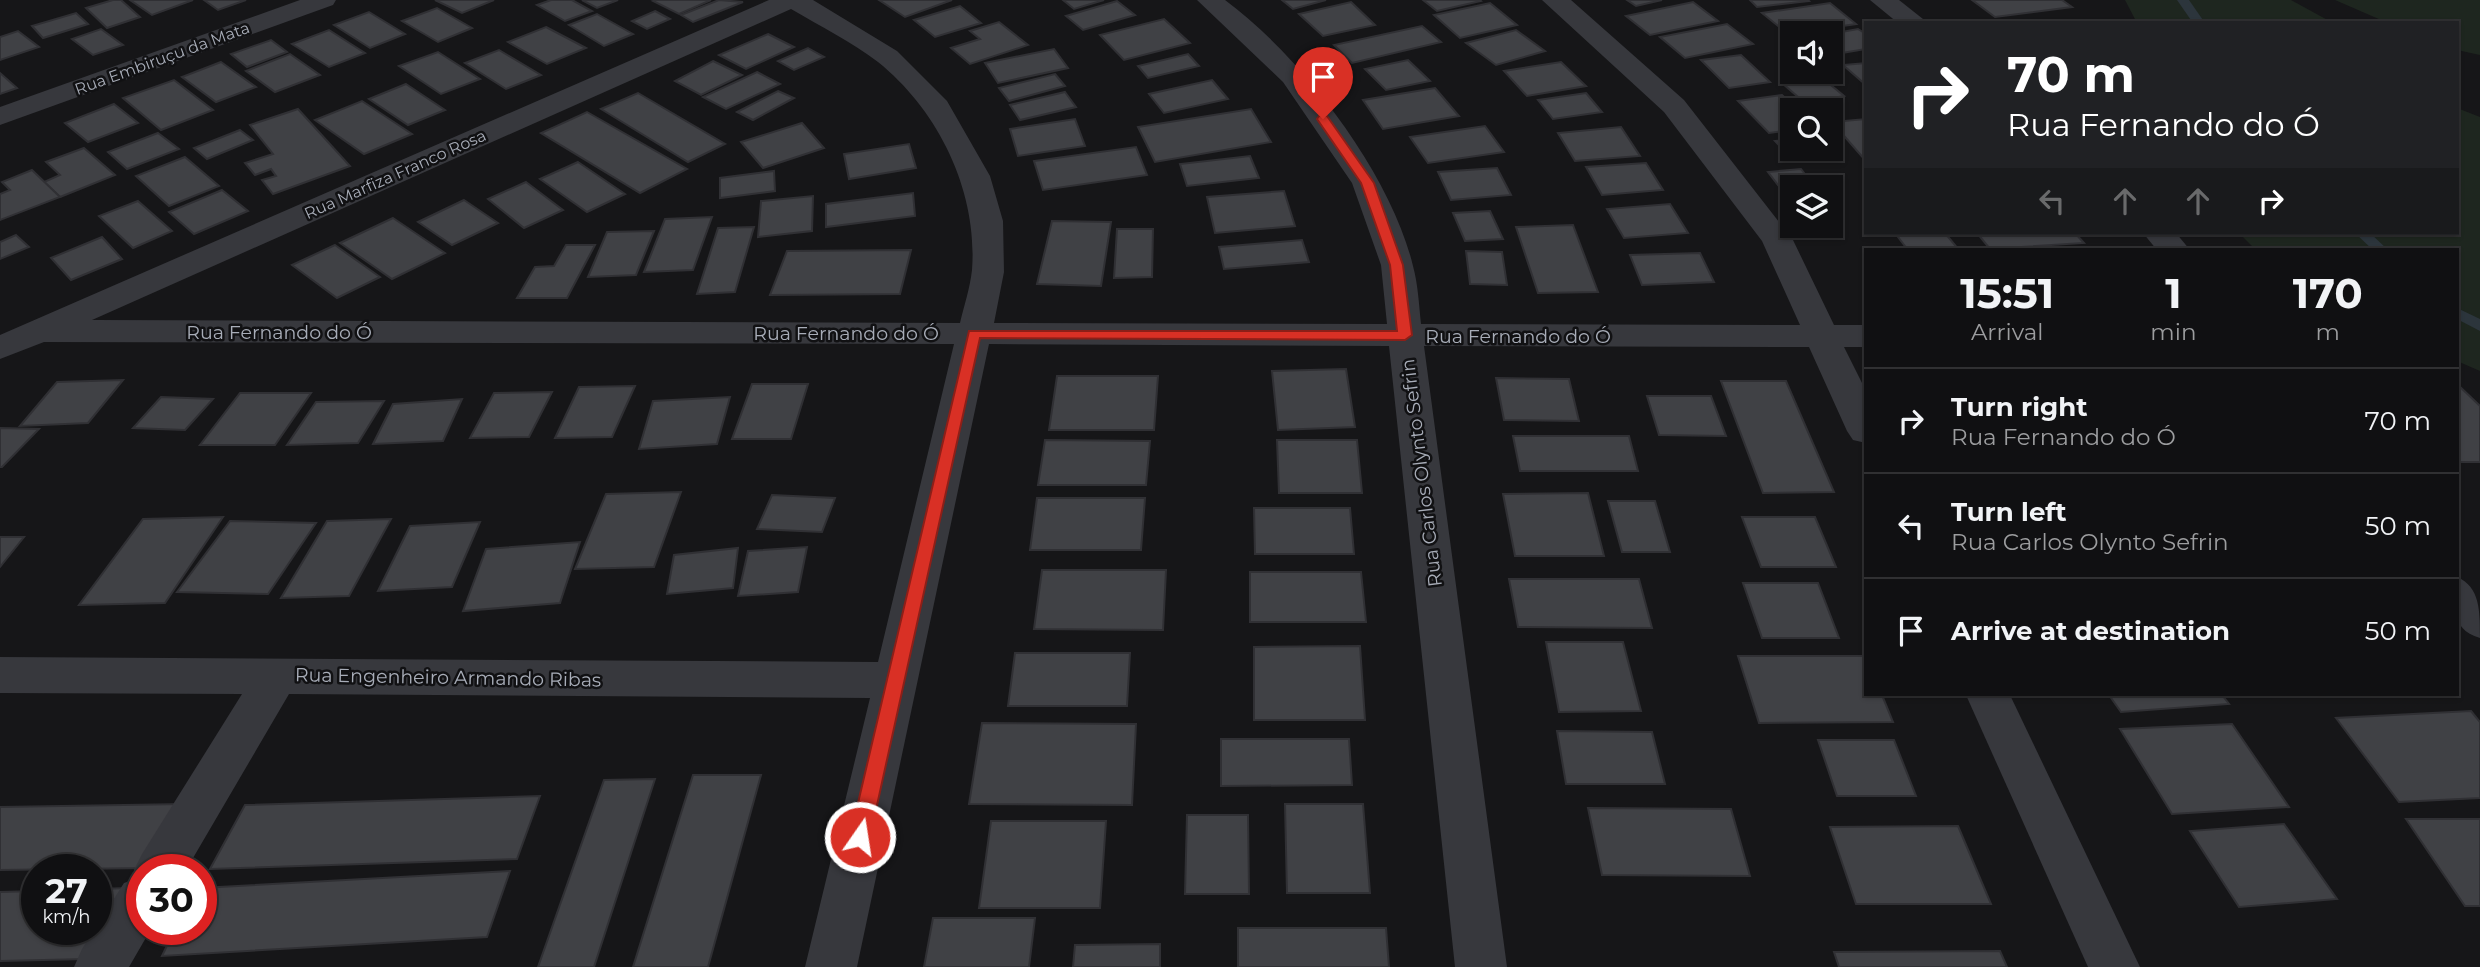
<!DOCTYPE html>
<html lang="en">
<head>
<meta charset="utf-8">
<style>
	:root { --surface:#101012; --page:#1e1e20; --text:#f1f3f6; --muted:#9c9d9f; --line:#303032 }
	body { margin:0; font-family:Montserrat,sans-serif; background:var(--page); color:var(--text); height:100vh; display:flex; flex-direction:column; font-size:26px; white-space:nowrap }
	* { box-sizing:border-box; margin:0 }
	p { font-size:23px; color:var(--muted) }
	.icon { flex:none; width:38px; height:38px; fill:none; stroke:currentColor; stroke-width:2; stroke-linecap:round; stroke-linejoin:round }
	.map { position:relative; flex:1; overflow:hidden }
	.sheet { position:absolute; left:1864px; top:248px; width:595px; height:448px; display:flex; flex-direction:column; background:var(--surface); border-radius:0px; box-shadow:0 2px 5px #0004,0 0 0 2px var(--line) }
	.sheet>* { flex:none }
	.top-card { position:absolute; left:1864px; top:21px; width:595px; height:214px; border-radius:0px; box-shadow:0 2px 5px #0004,0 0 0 2px var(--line); background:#202124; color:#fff; overflow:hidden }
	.tools { position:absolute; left:1780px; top:21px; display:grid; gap:14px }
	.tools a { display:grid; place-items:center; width:63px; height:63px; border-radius:0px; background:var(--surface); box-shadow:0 2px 5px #0004,0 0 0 2px var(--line); font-size:35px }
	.speed { position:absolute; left:21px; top:854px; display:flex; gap:14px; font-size:35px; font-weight:700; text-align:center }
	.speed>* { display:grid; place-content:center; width:91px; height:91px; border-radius:50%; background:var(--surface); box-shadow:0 2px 5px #0004,0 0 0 2px var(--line); line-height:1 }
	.speed small { font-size:18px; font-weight:400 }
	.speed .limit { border:10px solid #d22; background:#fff; color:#111 }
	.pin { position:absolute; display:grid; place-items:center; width:60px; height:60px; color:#fff; margin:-72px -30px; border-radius:50% 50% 50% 0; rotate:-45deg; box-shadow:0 0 7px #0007 }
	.pin .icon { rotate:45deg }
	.me { position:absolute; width:77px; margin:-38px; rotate:13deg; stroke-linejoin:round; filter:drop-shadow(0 0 5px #0008) }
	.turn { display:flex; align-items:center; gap:24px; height:147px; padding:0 28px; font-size:32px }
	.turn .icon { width:91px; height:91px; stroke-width:2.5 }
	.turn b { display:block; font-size:49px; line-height:60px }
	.lanes { display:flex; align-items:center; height:66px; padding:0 28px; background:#0003; justify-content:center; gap:35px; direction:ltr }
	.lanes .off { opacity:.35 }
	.eta { display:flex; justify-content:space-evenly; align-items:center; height:119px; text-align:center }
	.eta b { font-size:42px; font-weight:700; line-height:49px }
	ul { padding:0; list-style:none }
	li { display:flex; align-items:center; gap:21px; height:105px; padding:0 28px; border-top:2px solid var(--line) }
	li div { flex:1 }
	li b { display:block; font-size:26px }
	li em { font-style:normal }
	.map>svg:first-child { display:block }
</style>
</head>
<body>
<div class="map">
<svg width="2480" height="967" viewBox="0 0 2480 967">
	<rect width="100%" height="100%" fill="#161618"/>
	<!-- green -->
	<g fill="#1e261f">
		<polygon points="2125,0 2291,0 2333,23 2137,23"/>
		<polygon points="2335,0 2480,0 2480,55 2457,50 2457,23 2388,23"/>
		<polygon points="2457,108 2480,117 2480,371 2457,361 2457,250 2256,250 2239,233 2457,233"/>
	</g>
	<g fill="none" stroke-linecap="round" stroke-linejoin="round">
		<!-- stream -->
		<g fill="#2c353c" fill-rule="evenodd">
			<polygon points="2177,0 2189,0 2205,23 2193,23"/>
			<polygon points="2355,233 2370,233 2388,250 2373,250"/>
			<polygon points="2457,308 2480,319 2480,331 2457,319"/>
		</g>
	</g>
	<!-- building -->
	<g fill="#404145" stroke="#303034" stroke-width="2">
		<polygon points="113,0 121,0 140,17 107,28 86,8"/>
		<polygon points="130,0 193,0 152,15"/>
		<polygon points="204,0 246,0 218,10"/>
		<polygon points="435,0 494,0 462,13"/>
		<polygon points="551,0 572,0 592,11 565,21 537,5"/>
		<polygon points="582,0 618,0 597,8"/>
		<polygon points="656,0 711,0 679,14 653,1"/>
		<polygon points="719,0 743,2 693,22 681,15"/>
		<polygon points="879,0 952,0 905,17"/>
		<polygon points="1063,0 1104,0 1074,9"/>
		<polygon points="1282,0 1326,0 1293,9"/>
		<polygon points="1423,0 1480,0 1481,1 1437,11"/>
		<polygon points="1627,0 1662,0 1636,6"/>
		<polygon points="1750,0 1808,0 1809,1 1757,7"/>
		<polygon points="1972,0 2062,0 2072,7 1995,17"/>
		<polygon points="1117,1 1135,15 1083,30 1066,16"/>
		<polygon points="1351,2 1375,25 1323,36 1299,14"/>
		<polygon points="1693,2 1718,21 1650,35 1626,16"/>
		<polygon points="1490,3 1517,25 1460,38 1434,15"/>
		<polygon points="1830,3 1856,24 1788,34 1762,13"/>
		<polygon points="960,6 981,23 935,37 914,20"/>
		<polygon points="437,8 472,28 438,42 402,21"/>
		<polygon points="655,11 670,19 647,29 632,21"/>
		<polygon points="369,12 405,34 370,48 334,25"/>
		<polygon points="76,13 88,24 43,38 32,26"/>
		<polygon points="597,14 633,34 604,46 569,25"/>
		<polygon points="1164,19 1190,43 1124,60 1100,35"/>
		<polygon points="999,22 1028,45 970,64 951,48 980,39 970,31"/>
		<polygon points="1727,24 1753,44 1685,58 1660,37"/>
		<polygon points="1422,26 1441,42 1352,63 1334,45"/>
		<polygon points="546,27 586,48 547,64 508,42"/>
		<polygon points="101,29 123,45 93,55 72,39"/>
		<polygon points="1858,29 1866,34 1866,49 1830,55 1830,34"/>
		<polygon points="329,30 365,53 329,67 292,44"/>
		<polygon points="1516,30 1545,51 1496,65 1466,43"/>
		<polygon points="18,31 39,47 0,60 0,37"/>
		<polygon points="768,34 794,47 746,69 719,55"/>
		<polygon points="271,40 287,52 247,67 231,54"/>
		<polygon points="808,48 824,57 794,70 778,61"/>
		<polygon points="1054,49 1068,68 998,83 985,63"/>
		<polygon points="499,50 541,75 506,89 465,63"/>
		<polygon points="438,52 480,79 441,94 399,66"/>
		<polygon points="290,54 320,75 275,92 246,71"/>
		<polygon points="1188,54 1199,66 1148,78 1138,66"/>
		<polygon points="1741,55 1770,82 1729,88 1701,60"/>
		<polygon points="1408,60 1430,81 1386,90 1365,69"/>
		<polygon points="713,61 742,75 701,95 675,81"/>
		<polygon points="221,62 256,87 216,102 182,77"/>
		<polygon points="1561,62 1586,86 1527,96 1504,71"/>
		<polygon points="1866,63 1866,85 1843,65"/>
		<polygon points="757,72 780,84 726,109 703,97"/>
		<polygon points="0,73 17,88 0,94"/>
		<polygon points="1055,74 1065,86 1009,101 999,88"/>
		<polygon points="1820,76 1844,96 1805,103 1782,83"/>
		<polygon points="174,80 213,110 161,130 123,98"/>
		<polygon points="1212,80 1228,99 1164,113 1149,94"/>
		<polygon points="406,84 445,110 408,125 369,99"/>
		<polygon points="1435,88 1459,116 1383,129 1363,100"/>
		<polygon points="778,91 794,98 753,120 737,112"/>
		<polygon points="1065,92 1076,107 1020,120 1010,105"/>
		<polygon points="638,93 725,144 688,162 601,109"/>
		<polygon points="1586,93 1602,112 1553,119 1538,100"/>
		<polygon points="1782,95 1797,110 1792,110 1792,130 1769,133 1738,101"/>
		<polygon points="362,101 412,134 364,154 315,120"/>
		<polygon points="114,104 138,123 88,142 65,123"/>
		<polygon points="298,109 350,166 273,194 262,180 276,176 271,169 255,175 245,163 273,154 250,125"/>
		<polygon points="1251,109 1271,142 1155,162 1138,127"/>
		<polygon points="587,112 687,169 640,193 541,133"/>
		<polygon points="1075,119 1085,146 1018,156 1010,129"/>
		<polygon points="1866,119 1866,160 1865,160 1832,122"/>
		<polygon points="802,123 824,148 763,168 741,142"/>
		<polygon points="1485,126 1504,152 1428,163 1410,137"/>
		<polygon points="1621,127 1640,156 1575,161 1558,133"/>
		<polygon points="240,130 253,140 207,159 194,148"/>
		<polygon points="158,133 179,149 127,169 108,152"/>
		<polygon points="1792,139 1792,149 1830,149 1830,143 1842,154 1793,160 1775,141"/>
		<polygon points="909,144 916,168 849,179 844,154"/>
		<polygon points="1136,147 1147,175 1043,190 1034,161"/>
		<polygon points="84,148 115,175 60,197 44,182 60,175 46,162"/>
		<polygon points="1250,156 1259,178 1187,186 1180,164"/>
		<polygon points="185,157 219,186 169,206 136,176"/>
		<polygon points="578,162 625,194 587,212 540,179"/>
		<polygon points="1646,163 1663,190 1602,195 1586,167"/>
		<polygon points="1497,168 1511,195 1451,200 1438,172"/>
		<polygon points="1801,169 1815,187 1792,187 1792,198 1788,198 1768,172"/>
		<polygon points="32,170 60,197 0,220 0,194 10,190 2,182"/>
		<polygon points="774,171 775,191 720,198 720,178"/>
		<polygon points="526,182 563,210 524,228 488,199"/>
		<polygon points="222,190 248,211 194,234 169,212"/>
		<polygon points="1284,191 1295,226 1215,233 1207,197"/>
		<polygon points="913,193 915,216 826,227 826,204"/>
		<polygon points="813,196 812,231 758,237 761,201"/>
		<polygon points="464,200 498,223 452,245 418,222"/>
		<polygon points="138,201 172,231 133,248 99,216"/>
		<polygon points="1670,204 1688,233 1624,238 1607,209"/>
		<polygon points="1490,211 1503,239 1465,241 1453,213"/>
		<polygon points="712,217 693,270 644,272 665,219"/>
		<polygon points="393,218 445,253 392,279 340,243"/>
		<polygon points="1052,221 1111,222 1101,286 1037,284"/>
		<polygon points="1573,225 1598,292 1538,293 1516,227"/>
		<polygon points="754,227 735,292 697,294 718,228"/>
		<polygon points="1117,229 1153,229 1152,277 1114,278"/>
		<polygon points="654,231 636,275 588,277 607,232"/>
		<polygon points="1895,233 1945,233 1959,250 1908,250"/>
		<polygon points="1977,233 2075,233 2084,243 1990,249"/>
		<polygon points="16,235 29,247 0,259 0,242"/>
		<polygon points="102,237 122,259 71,280 51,258"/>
		<polygon points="1302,240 1309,262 1224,269 1219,247"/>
		<polygon points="335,245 380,277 337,298 292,265"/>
		<polygon points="566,245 595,245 567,298 517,298 535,267 554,266"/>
		<polygon points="911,250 900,294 770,295 787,251"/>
		<polygon points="1466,251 1502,252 1507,285 1470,284"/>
		<polygon points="1700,253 1714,282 1642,285 1630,255"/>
		<polygon points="1346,369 1355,427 1278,430 1272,371"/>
		<polygon points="1057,376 1158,376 1154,430 1049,430"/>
		<polygon points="1496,378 1569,379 1579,421 1504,420"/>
		<polygon points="123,380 88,423 20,426 57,382"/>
		<polygon points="1721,381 1786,381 1834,492 1763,493"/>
		<polygon points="752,384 808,384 791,439 732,439"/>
		<polygon points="2457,384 2480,406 2480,462 2457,462"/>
		<polygon points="635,386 612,437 555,438 579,387"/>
		<polygon points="552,392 529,437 470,438 494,393"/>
		<polygon points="240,393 311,393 275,445 200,445"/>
		<polygon points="1647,396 1711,396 1726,436 1659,435"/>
		<polygon points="161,397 213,399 185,430 133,428"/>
		<polygon points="730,397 717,444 639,449 653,401"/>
		<polygon points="462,399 443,441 373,444 393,404"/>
		<polygon points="384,401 358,443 287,445 316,402"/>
		<polygon points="0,428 39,429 2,467 0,467"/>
		<polygon points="1513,436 1629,436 1638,471 1520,471"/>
		<polygon points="1045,440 1150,441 1146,485 1038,485"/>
		<polygon points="1277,440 1357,440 1362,493 1279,493"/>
		<polygon points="681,492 654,567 575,569 606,494"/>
		<polygon points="1588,493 1604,556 1515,556 1503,494"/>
		<polygon points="772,495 835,498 822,532 757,529"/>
		<polygon points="1037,498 1145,498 1141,550 1030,550"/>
		<polygon points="1608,501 1655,501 1670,552 1622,552"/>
		<polygon points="1254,508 1350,508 1354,554 1255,554"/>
		<polygon points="223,517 165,603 79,605 143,519"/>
		<polygon points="1742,517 1815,517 1836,567 1761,567"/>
		<polygon points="391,519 349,596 281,598 327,521"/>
		<polygon points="230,521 316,523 268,594 177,592"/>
		<polygon points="480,522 452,587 378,591 410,526"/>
		<polygon points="0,537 24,537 0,567"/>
		<polygon points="580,542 560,603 463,611 486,549"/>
		<polygon points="807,547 798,592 738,596 748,551"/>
		<polygon points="738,548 733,588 667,594 674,555"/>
		<polygon points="1042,570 1166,570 1163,630 1034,629"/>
		<polygon points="1250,572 1361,572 1366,622 1250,622"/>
		<polygon points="1509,579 1639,579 1652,628 1518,627"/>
		<polygon points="1743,583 1818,583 1839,638 1762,638"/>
		<polygon points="1546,642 1623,642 1641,711 1559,712"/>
		<polygon points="1360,646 1365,720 1254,720 1254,647"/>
		<polygon points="1015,653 1130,653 1127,706 1008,706"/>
		<polygon points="1738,656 1866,656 1866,695 1882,695 1893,722 1759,723"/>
		<polygon points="2109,695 2222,695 2229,704 2121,712"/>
		<polygon points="2471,711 2480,722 2480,798 2399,802 2336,718"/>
		<polygon points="982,723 1136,724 1132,805 969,804"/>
		<polygon points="2232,724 2289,807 2172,814 2120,729"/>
		<polygon points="1557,731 1652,732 1665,784 1566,784"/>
		<polygon points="1221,739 1349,739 1352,785 1221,786"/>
		<polygon points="1818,740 1894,740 1916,796 1837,796"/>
		<polygon points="693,775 761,775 708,967 633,967"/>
		<polygon points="655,779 594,967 538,967 604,780"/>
		<polygon points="540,796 517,859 210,869 245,805"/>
		<polygon points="184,804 145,868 0,870 0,807"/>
		<polygon points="1285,804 1363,804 1370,893 1287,893"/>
		<polygon points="1588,808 1731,809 1750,876 1602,875"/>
		<polygon points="1187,815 1248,815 1249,894 1185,894"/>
		<polygon points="2406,819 2480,819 2480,906 2465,906"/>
		<polygon points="991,821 1106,821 1100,908 979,908"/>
		<polygon points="2284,824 2337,899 2239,907 2190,831"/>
		<polygon points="1958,826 1991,904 1856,904 1830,827"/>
		<polygon points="510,871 487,937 162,956 175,929 201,929 201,888"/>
		<polygon points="129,888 87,959 0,961 0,892 37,891 37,929 96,929 96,889"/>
		<polygon points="933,918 1035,918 1029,967 924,967"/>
		<polygon points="1238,928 1386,928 1389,967 1238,967"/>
		<polygon points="1160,944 1160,967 1073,967 1075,945"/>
		<polygon points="2000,951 2007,967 1839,967 1834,952"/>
	</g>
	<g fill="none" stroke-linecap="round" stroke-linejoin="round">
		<!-- minor -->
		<g fill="#37383d" fill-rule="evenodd">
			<polygon points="300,0 336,0 333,5 0,125 0,107"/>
			<path d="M769,0H813L897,51L947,101L990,176L1003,221L1004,272L994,323L1387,324L1381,265L1352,183L1283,82L1197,0H1225C1301,56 1391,173 1413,266C1418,284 1419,305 1421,324L1800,325L1762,241L1664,112L1542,0H1571L1684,100L1793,240L1834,325H1866V347H1844L1866,391V443L1853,440L1847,431L1809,347L1424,346L1507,967H1455L1389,346L989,344L857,967H805L870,698L289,694L186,870H142V929H151L129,967H74L82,949L124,883L138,878L134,870L142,854L242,694L0,693V657L878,662L954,344L44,342L0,359V335ZM791,9C820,26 852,42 878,62C939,111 978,192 972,270C970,288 964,306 960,323L92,320Z"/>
			<polygon points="1870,0 1899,0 1928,23 1898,23"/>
			<polygon points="2143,233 2176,233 2190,250 2157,250"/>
			<path d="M2457,577C2480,587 2480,610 2480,638C2448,628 2457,606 2457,577Z"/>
			<polygon points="1966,695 2010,695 2140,967 2088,967"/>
		</g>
	</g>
	<!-- route -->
	<polygon fill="#d93025" stroke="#8d1f18" stroke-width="2" points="1319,116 1327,116 1374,183 1403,265 1412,335 1405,340 980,338 870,837 867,843 860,846 853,843 850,837 969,331 1397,331 1390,265 1361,183 1317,119"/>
	<g text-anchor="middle" stroke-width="5" stroke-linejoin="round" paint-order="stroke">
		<!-- far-street labels -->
		<g font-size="16" fill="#a8adb8" stroke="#111113">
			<text transform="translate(162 58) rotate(-20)" y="6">Rua Embiruçu da Mata</text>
			<text transform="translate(395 174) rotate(-24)" y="6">Rua Marfiza Franco Rosa</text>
		</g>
		<!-- street labels -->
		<g font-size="19" fill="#a8adb8" stroke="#111113">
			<text x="279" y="339">Rua Fernando do Ó</text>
			<text x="846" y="340">Rua Fernando do Ó</text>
			<text x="1518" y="343">Rua Fernando do Ó</text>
			<text transform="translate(1421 473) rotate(-97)" y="7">Rua Carlos Olynto Sefrin</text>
			<text transform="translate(448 677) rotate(1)" y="7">Rua Engenheiro Armando Ribas</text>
		</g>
	</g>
</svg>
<div class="tools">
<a><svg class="icon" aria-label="sound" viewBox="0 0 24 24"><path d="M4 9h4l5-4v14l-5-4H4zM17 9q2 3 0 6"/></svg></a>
<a><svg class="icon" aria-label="search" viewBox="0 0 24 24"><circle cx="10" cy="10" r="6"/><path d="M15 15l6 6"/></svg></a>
<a><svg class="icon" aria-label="layers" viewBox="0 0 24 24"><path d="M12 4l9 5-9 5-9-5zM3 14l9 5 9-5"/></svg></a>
</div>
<div class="speed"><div>27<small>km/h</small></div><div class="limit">30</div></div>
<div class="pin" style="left:1323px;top:119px;background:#d93025"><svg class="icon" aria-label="arrive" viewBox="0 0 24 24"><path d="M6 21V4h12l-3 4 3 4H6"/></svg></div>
<svg class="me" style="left:860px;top:837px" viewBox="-20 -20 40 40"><circle r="17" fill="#d93025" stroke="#fff" stroke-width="3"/><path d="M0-11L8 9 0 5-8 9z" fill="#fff"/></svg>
<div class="top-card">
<div class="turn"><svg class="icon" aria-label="right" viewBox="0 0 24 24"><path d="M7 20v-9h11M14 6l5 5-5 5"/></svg><div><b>70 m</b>Rua Fernando do Ó</div></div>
<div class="lanes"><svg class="icon off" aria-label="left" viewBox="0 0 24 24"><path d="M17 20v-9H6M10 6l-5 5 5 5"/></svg><svg class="icon off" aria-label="ahead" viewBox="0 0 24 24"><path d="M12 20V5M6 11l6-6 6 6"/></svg><svg class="icon off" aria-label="ahead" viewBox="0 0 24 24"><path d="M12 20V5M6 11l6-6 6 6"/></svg><svg class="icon" aria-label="right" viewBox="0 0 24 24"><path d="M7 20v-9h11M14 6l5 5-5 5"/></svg></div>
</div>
<section class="sheet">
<div class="eta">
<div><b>15:51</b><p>Arrival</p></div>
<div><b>1</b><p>min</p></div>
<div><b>170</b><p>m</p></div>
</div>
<ul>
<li><svg class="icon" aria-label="right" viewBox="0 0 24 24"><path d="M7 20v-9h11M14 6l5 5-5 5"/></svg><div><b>Turn right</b><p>Rua Fernando do Ó</p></div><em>70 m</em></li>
<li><svg class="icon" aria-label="left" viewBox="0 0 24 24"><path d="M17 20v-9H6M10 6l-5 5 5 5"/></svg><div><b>Turn left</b><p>Rua Carlos Olynto Sefrin</p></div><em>50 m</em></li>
<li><svg class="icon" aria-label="arrive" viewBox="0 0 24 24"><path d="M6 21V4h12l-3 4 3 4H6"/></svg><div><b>Arrive at destination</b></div><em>50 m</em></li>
</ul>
</section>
</div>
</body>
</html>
